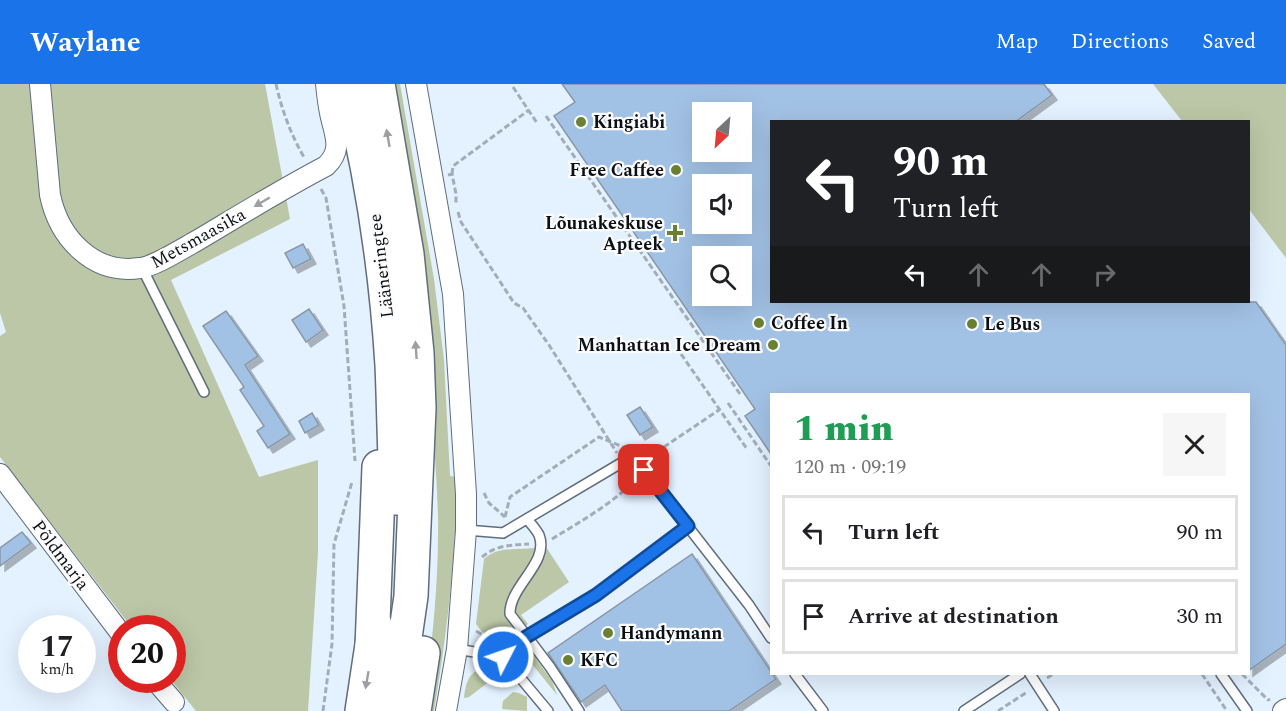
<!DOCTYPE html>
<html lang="en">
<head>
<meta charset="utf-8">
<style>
	:root { --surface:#fff; --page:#f6f6f6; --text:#202124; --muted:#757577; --line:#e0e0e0; --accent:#1a73e8 }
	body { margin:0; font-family:Spectral,serif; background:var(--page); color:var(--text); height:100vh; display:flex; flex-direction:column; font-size:22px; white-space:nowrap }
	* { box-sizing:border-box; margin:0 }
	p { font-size:20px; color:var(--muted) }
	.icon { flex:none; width:33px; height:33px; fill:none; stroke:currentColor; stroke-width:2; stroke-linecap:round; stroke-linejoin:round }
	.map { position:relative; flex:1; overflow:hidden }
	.details { position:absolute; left:770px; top:309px; width:480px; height:282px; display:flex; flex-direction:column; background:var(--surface); border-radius:0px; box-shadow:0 6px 24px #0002 }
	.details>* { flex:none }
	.hud { position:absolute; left:770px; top:36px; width:480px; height:183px; border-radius:0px; box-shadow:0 6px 24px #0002; background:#202124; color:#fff; overflow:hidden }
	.needle { width:39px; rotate:206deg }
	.tools { position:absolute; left:692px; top:18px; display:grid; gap:12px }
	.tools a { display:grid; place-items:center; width:60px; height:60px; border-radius:0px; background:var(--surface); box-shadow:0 6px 24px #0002; font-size:30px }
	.speed { position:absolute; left:18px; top:531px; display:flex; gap:12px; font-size:30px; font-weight:700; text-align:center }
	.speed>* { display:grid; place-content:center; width:78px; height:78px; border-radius:50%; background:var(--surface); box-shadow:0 6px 24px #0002; line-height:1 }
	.speed small { font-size:15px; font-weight:400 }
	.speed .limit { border:9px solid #d22; background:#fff; color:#111 }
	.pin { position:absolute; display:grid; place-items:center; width:51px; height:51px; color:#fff; margin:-26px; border-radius:12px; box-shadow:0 3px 9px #0006 }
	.me { position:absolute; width:66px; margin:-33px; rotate:49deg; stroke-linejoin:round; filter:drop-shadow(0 0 4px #0008) }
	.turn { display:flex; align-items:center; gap:21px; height:126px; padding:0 24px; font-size:27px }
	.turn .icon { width:78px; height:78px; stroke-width:2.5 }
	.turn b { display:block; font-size:42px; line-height:51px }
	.lanes { display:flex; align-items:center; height:57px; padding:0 24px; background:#0003; justify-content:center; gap:30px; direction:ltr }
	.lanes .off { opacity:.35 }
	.round { display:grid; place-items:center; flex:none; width:63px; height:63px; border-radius:0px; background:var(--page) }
	.head { display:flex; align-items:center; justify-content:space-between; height:102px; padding:0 24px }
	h1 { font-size:36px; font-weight:800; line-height:45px; color:#1e9e55 }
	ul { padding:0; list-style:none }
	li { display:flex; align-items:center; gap:18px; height:75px; margin:0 12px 9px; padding:0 12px; border:3px solid var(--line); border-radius:0px }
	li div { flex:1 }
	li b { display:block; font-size:22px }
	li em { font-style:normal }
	header { display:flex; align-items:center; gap:36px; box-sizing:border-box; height:84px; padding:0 30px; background:var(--accent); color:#fff }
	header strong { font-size:28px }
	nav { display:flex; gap:33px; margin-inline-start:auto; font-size:21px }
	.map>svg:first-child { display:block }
</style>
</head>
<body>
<header>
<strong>Waylane</strong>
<nav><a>Map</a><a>Directions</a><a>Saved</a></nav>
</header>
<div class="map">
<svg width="1286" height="627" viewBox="0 0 1286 627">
	<defs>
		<filter id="shadow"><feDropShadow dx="5" dy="5" stdDeviation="0" flood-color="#0004"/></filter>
	</defs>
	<rect width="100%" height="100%" fill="#e4f1ff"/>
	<!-- green -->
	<g fill="#bbc7a6">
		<polygon points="0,0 265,0 290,135 171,196 259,393 318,376 318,468 308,627 196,627 171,596 172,544 132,544 0,373 0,252 6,248 0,229"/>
		<path d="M391,0H400L434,195L444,276L450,392L457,393C456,472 447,549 434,627H423C432,563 439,498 438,433C436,359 427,285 418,212C409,141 400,71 391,0Z"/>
		<polygon points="1153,0 1286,0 1286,174 1248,124 1248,38 1182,37"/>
		<path d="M546,463L569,498L521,531L528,540L524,543C521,538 515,532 515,527C513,510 542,484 546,463Z"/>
		<path d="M535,464C532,492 489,511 512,543L495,552L482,548L476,540L484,475C497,462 518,466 535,464Z"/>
		<polygon points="531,568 552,597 557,611 528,575"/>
		<path d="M478,586L486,587L494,594L469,613L464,614C465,603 467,591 478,586Z"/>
		<polygon points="513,608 519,609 527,613 527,627 502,625 503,617"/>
	</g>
	<!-- building -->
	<g fill="#a2c2e5" stroke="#8997a7" stroke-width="1.5" fill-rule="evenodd" filter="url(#shadow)">
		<path d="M562,0H1044L1052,11L1015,38H771V218H1256L1286,261V560L1248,587V310H771V370L745,332L755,325L554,32L575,18ZM702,28H741V68H702ZM702,100H741V140H702ZM702,172H741V212H702Z"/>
		<polygon points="303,160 311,175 293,184 285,169"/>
		<polygon points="309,225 323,246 306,258 292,236"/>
		<polygon points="226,227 258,272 245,281 290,350 268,364 257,347 264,342 240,306 244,303 203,242"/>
		<polygon points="640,323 653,343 640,351 627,331"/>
		<polygon points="312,329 319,341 305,349 299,337"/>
		<polygon points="22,448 31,459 0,482 0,464"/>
		<polygon points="692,470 776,595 729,627 622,627 605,601 581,618 548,569"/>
	</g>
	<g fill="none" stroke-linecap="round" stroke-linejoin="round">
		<!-- lane casing -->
		<g stroke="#5f6d7c" stroke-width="12">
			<g id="lane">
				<polyline points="142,184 204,308"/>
				<path d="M527,435C531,440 536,445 539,451C550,479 509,502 510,530L550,583L579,627"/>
				<polyline points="466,446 503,449 633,372 749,521 771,554"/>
				<polyline points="457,565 503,573 548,627"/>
				<polyline points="503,573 526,553 596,511 688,442"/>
				<polyline points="795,590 823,627"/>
				<polyline points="1030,590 1054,627"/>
				<polyline points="1221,590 1247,627"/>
				<polyline points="964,627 1020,590"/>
			</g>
		</g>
		<!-- street casing -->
		<g stroke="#5f6d7c" stroke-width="22">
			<g id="street">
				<path d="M40,0L50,111C59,154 93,191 140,184C154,183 185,163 198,156C240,131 282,105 326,82C344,65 334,50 330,29C328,19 327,10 326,0"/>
				<polyline points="416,0 453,210 466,410 466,446 457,565 446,627"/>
				<polyline points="0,390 122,551"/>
				<polyline points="155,596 174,618"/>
				<polyline points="1283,627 1286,625"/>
			</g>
		</g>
		<!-- highway casing -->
		<g stroke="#5f6d7c" stroke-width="36">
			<g id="highway">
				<path d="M349,0C372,92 386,186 392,281C394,326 394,370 397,414"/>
				<polyline points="378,0 407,170 417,269 419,324 411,512 401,581 389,627"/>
				<polyline points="372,564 379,383"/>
				<polyline points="362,627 375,541"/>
				<polyline points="414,627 423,569"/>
			</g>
		</g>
		<!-- path -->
		<g stroke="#a3adb9" stroke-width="3" stroke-dasharray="6 3" stroke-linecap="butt">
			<path d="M276,0C282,27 291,51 305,75"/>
			<polyline points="513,3 537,39"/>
			<polyline points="546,32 740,310"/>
			<polyline points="452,90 453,82 529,26"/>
			<polyline points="448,91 452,90 456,110 456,119"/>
			<polyline points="321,105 326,114 344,222 355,377"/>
			<polyline points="458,128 461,138 514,219 523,224 549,261 617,369"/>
			<polyline points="681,270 747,365"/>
			<polyline points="728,319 771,382"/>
			<polyline points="649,373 719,326"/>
			<polyline points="484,409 489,419 505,433"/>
			<polyline points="505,433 510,413 599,353 623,363"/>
			<path d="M552,455C581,437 614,419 637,394"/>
			<path d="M482,473C496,461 512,461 529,460"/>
			<polyline points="476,547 486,553 484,558"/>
			<polyline points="486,553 496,556 508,549"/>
			<polyline points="487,583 503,599"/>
			<polyline points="1202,590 1227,627"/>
			<polyline points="1242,590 1268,616 1270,615"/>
			<polyline points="1047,594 1053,590"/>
			<polyline points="323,627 332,560 334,460 352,398"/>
			<polyline points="998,627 1027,608"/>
		</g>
		<!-- lane -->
		<use href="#lane" stroke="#fff" stroke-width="9"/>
		<!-- street -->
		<use href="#street" stroke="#fff" stroke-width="20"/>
		<!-- highway -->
		<use href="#highway" stroke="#fff" stroke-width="33"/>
	</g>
	<!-- one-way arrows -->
	<defs><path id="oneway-solid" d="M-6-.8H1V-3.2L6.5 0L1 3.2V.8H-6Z" transform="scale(1.5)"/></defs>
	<g fill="#9d9fa2">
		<use href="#oneway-solid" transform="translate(388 54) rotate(-100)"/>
		<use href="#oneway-solid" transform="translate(262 118) rotate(150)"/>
		<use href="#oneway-solid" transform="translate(416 266) rotate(-94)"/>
		<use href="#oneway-solid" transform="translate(367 596) rotate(100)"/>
	</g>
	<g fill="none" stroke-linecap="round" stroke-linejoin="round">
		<!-- route casing -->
		<g stroke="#114b97" stroke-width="15">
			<polyline id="route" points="503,573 526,553 596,511 688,442 644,386"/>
		</g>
		<!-- route -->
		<use href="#route" stroke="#1a73e8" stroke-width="10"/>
	</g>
	<!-- markers -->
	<g fill="#6a8032" stroke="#fcfcfc" stroke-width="2">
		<circle cx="581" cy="38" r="6"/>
		<circle cx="676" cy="86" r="6"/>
		<path d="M672 140h6v6h6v6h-6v6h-6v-6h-6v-6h6z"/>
		<circle cx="759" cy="239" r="6"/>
		<circle cx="972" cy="240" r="6"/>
		<circle cx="773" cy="261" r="6"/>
		<circle cx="608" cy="549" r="6"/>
		<circle cx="568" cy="576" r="6"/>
	</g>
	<g text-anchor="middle" stroke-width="4.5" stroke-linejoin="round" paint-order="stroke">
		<!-- poi labels -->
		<g font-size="18" font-weight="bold" fill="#0b1016" stroke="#fcfcfc" text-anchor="start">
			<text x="593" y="44">Kingiabi</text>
			<text x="664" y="92" text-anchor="end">Free Caffee</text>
			<text x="663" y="145" text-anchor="end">Lõunakeskuse<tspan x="663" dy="21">Apteek</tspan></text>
			<text x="771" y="245">Coffee In</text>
			<text x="984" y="246">Le Bus</text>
			<text x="761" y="267" text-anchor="end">Manhattan Ice Dream</text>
			<text x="620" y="555">Handymann</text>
			<text x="580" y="582">KFC</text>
		</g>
		<!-- street labels -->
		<g font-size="18" fill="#0b1016" stroke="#fcfcfc">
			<text transform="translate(198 154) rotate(-29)" y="6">Metsmaasika</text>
			<text transform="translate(381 182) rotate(-97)" y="6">Lääneringtee</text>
			<text transform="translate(61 471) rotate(53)" y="6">Põldmarja</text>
		</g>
	</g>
</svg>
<div class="tools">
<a><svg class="needle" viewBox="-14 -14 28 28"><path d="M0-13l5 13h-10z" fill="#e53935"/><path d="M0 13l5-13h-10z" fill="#757577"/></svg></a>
<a><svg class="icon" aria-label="sound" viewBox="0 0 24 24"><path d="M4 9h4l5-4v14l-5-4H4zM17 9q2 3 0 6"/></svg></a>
<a><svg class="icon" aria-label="search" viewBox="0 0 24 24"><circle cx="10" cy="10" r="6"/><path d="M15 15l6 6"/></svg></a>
</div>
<div class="speed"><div>17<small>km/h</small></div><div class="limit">20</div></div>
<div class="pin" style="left:644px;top:386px;background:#d93025"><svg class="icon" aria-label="arrive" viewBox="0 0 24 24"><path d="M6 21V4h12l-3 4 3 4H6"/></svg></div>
<svg class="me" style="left:503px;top:573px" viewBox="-20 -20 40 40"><circle r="17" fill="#1a73e8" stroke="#fff" stroke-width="3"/><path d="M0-11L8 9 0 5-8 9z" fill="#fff"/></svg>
<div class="hud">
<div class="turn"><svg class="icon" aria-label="left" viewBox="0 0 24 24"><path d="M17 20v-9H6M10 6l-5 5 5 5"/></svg><div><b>90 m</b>Turn left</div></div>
<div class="lanes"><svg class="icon" aria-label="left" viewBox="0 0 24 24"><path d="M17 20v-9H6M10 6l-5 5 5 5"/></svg><svg class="icon off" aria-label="ahead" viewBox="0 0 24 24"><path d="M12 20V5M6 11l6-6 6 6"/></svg><svg class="icon off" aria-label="ahead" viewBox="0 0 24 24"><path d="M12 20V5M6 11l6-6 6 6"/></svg><svg class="icon off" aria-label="right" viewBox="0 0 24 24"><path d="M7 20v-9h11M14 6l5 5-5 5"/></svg></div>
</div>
<section class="details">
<div class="head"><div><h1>1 min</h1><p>120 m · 09:19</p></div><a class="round"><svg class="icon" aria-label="close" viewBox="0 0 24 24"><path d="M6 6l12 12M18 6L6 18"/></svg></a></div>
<ul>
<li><svg class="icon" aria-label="left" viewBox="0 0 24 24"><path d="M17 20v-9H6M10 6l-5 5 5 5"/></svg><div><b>Turn left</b></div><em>90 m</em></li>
<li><svg class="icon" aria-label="arrive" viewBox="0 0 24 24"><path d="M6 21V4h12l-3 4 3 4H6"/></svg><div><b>Arrive at destination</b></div><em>30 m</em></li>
</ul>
</section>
</div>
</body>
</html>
